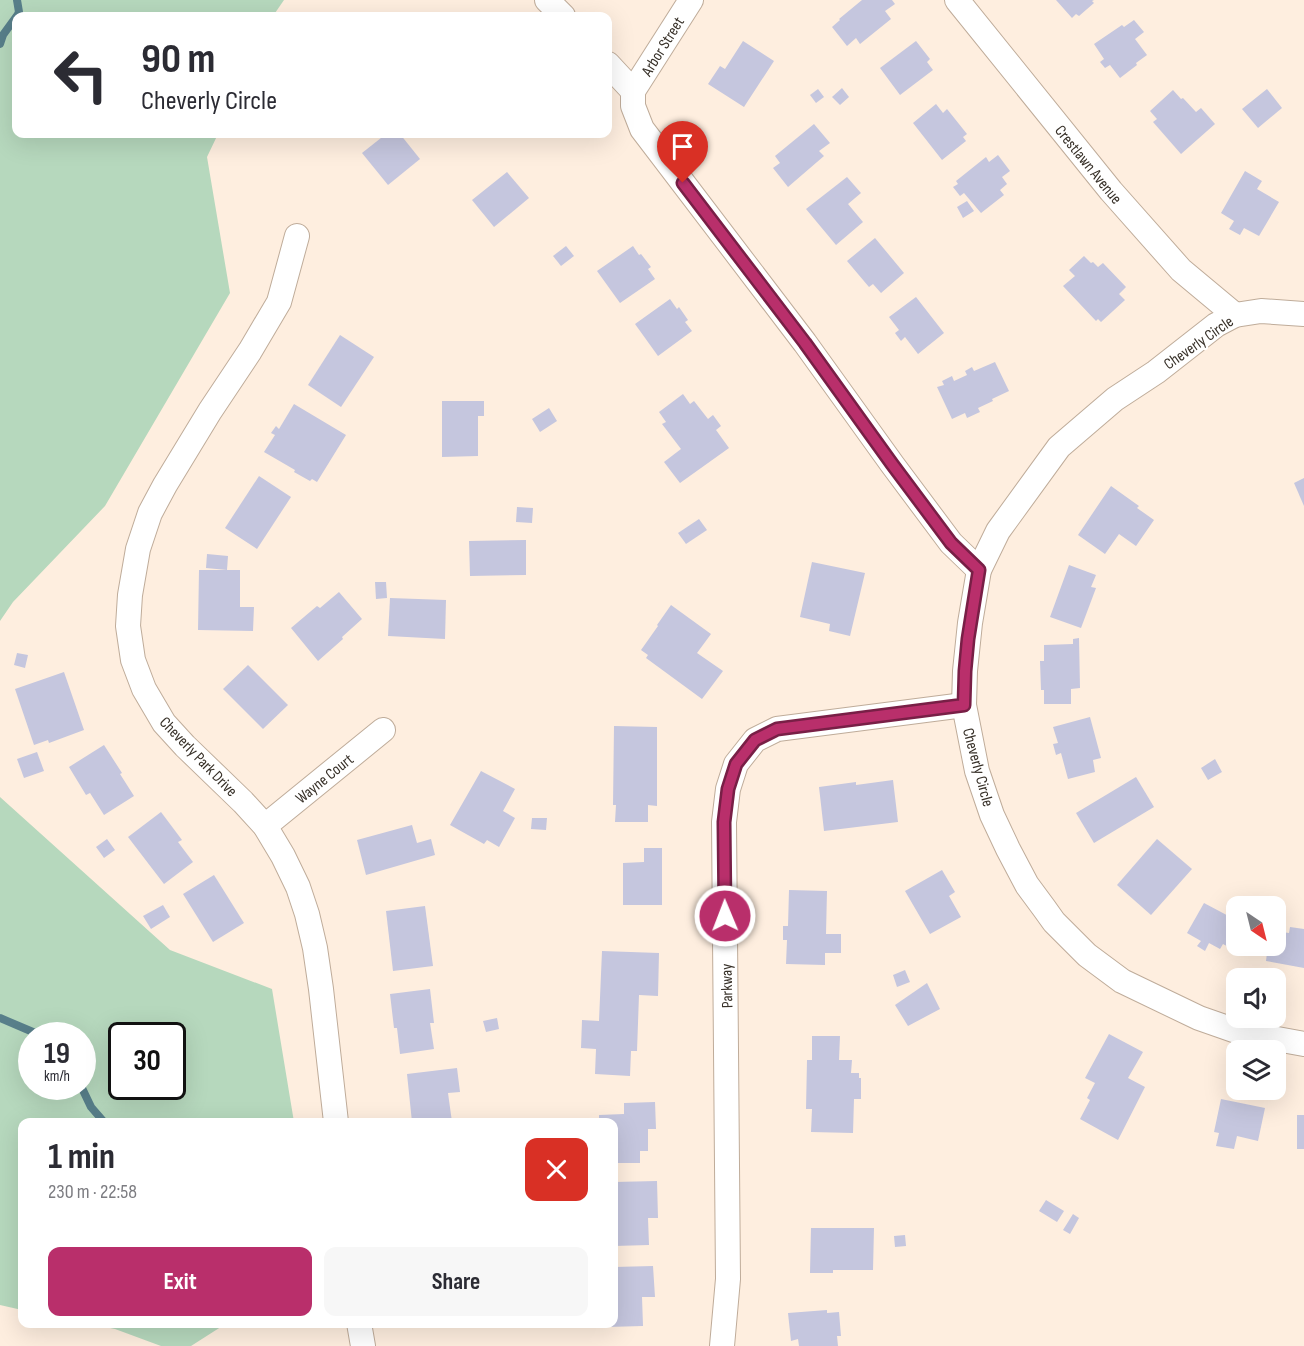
<!DOCTYPE html>
<html lang="en">
<head>
<meta charset="utf-8">
<style>
	:root { --surface:#fff; --page:#f7f7f7; --text:#2b2b33; --muted:#7c7c81; --accent:#b92f6b }
	body { margin:0; font-family:"Sofia Sans Condensed",sans-serif; background:var(--page); color:var(--text); height:100vh; display:flex; flex-direction:column; font-size:22px; white-space:nowrap }
	* { box-sizing:border-box; margin:0 }
	p { font-size:20px; color:var(--muted) }
	.icon { flex:none; width:33px; height:33px; fill:none; stroke:currentColor; stroke-width:2; stroke-linecap:round; stroke-linejoin:round }
	.map { position:relative; flex:1; overflow:hidden }
	.details { position:absolute; left:18px; top:1118px; width:600px; height:210px; display:flex; flex-direction:column; background:var(--surface); border-radius:12px; box-shadow:0 6px 24px #0002 }
	.details>* { flex:none }
	.banner { position:absolute; left:12px; top:12px; width:600px; height:126px; border-radius:12px; box-shadow:0 6px 24px #0002; background:#fff; color:var(--text); overflow:hidden }
	.needle { width:39px; rotate:145deg }
	.fabs { position:absolute; left:1226px; top:896px; display:grid; gap:12px }
	.fabs a { display:grid; place-items:center; width:60px; height:60px; border-radius:12px; background:var(--surface); box-shadow:0 6px 24px #0002; font-size:30px }
	.speed { position:absolute; left:18px; top:1022px; display:flex; gap:12px; font-size:30px; font-weight:700; text-align:center }
	.speed>* { display:grid; place-content:center; width:78px; height:78px; border-radius:50%; background:var(--surface); box-shadow:0 6px 24px #0002; line-height:1 }
	.speed small { font-size:15px; font-weight:400 }
	.speed .limit { border:3px solid #111; border-radius:9px; background:#fff; color:#111 }
	.pin { position:absolute; display:grid; place-items:center; width:51px; height:51px; color:#fff; margin:-62px -26px; border-radius:50% 50% 50% 0; rotate:-45deg; box-shadow:0 0 6px #0007 }
	.pin .icon { rotate:45deg }
	.me { position:absolute; width:66px; margin:-33px; rotate:359deg; stroke-linejoin:round; filter:drop-shadow(0 0 4px #0008) }
	.turn { display:flex; align-items:center; gap:21px; height:126px; padding:0 30px; font-size:27px }
	.turn .icon { width:78px; height:78px; stroke-width:2.5 }
	.turn b { display:block; font-size:42px; line-height:51px }
	.round { display:grid; place-items:center; flex:none; width:63px; height:63px; border-radius:12px; background:var(--page) }
	.overview { display:flex; align-items:center; justify-content:space-between; height:102px; padding:0 30px }
	h1 { font-size:36px; font-weight:700; line-height:45px }
	.action { display:flex; gap:12px; margin-top:auto; padding:12px 30px }
	.action a { flex:1; height:69px; border-radius:12px; background:var(--accent); color:#fff; font-size:24px; font-weight:700; line-height:69px; text-align:center }
	.action a+a { background:var(--page); color:var(--text) }
	.map>svg:first-child { display:block }
</style>
</head>
<body>
<div class="map">
<svg width="1304" height="1346" viewBox="0 0 1304 1346">
	<rect width="100%" height="100%" fill="#feeedf"/>
	<!-- green -->
	<g fill="#b6d8bd" fill-rule="evenodd">
		<polygon points="0,0 284,0 273,16 16,16 16,134 218,134 207,157 230,293 105,506 13,602 0,621"/>
		<path d="M0,797L170,950L272,989L294,1122H22V1310L0,1305ZM32,1035H82V1086H32ZM122,1035H172V1086H122Z"/>
		<polygon points="86,1323 227,1323 191,1346 161,1346 115,1329"/>
	</g>
	<g fill="none" stroke-linecap="round" stroke-linejoin="round">
		<!-- stream -->
		<g stroke="#587f8a" stroke-width="8">
			<polyline points="17,16 19,12 17,0"/>
			<polyline points="0,44 3,35 16,17"/>
			<polyline points="0,1018 40,1035"/>
			<polyline points="81,1086 91,1107 104,1122"/>
		</g>
	</g>
	<!-- building -->
	<g fill="#c5c6de">
		<polygon points="862,0 892,0 895,4 885,11 891,19 860,44 856,38 847,46 832,27 840,20 839,19"/>
		<polygon points="1056,0 1094,0 1092,1 1094,3 1079,16 1076,14 1072,18"/>
		<polygon points="1134,20 1144,32 1135,39 1147,55 1136,63 1137,65 1120,78 1110,65 1105,68 1100,62 1104,59 1094,44 1122,25 1124,27"/>
		<polygon points="743,41 774,61 744,107 708,84 720,66 725,69"/>
		<polygon points="916,41 930,59 927,62 933,70 900,95 880,68"/>
		<polygon points="842,88 849,97 840,105 832,97"/>
		<polygon points="818,89 824,97 816,103 810,95"/>
		<polygon points="1267,89 1282,108 1258,128 1242,109"/>
		<polygon points="1173,90 1181,99 1183,98 1196,112 1201,108 1215,124 1181,154 1153,122 1157,119 1150,111"/>
		<polygon points="936,104 943,113 947,109 967,134 963,137 966,141 942,160 913,123"/>
		<polygon points="814,124 830,143 819,151 824,156 788,187 773,168 780,163 775,156"/>
		<polygon points="386,134 400,134 420,159 388,185 362,153"/>
		<polygon points="998,155 1010,171 1002,177 1007,184 1000,190 1004,195 981,213 964,193 960,196 953,187 958,184 956,181 986,157 989,162"/>
		<polygon points="1245,171 1262,181 1257,189 1279,202 1259,236 1244,228 1240,235 1229,229 1234,221 1221,213"/>
		<polygon points="507,172 529,198 494,227 472,200"/>
		<polygon points="847,177 861,193 848,204 863,222 836,245 806,209"/>
		<polygon points="967,201 974,211 963,218 957,207"/>
		<polygon points="875,238 904,273 881,293 873,284 869,287 847,261"/>
		<polygon points="566,246 574,256 561,266 553,256"/>
		<polygon points="633,246 639,255 641,254 651,267 648,269 655,279 620,303 597,271"/>
		<polygon points="1084,256 1091,263 1093,262 1098,267 1103,263 1126,287 1119,294 1125,300 1101,322 1098,319 1096,321 1063,286 1075,276 1069,270"/>
		<polygon points="916,297 944,333 918,354 905,337 901,341 895,333 899,330 889,317"/>
		<polygon points="670,299 677,309 679,307 688,320 685,322 692,331 658,356 635,324"/>
		<polygon points="340,335 374,357 341,407 308,385"/>
		<polygon points="995,362 1009,391 992,399 993,401 978,408 980,412 967,418 965,413 952,419 937,387 944,385 942,381 952,376 954,381 967,375 965,371 972,367 974,371"/>
		<polygon points="683,394 690,404 694,401 708,419 713,415 721,426 716,430 729,448 680,483 664,462 681,449 662,424 666,422 659,412"/>
		<polygon points="442,401 484,401 484,416 478,416 478,456 442,457"/>
		<polygon points="294,404 346,435 317,482 312,479 310,481 294,472 295,470 264,452 275,435 271,433 276,426 279,429"/>
		<polygon points="549,408 557,421 540,432 532,419"/>
		<polygon points="259,476 291,497 257,549 225,528"/>
		<polygon points="1304,478 1304,506 1294,483"/>
		<polygon points="1111,486 1139,506 1137,508 1154,520 1136,546 1119,534 1105,554 1078,535"/>
		<polygon points="517,507 533,508 532,523 516,522"/>
		<polygon points="699,519 707,530 686,544 678,533"/>
		<polygon points="526,540 526,575 470,576 469,541"/>
		<polygon points="207,554 228,556 227,570 206,568"/>
		<polygon points="812,562 865,573 850,636 829,631 830,624 800,617"/>
		<polygon points="1069,565 1096,575 1091,587 1096,588 1081,628 1050,617"/>
		<polygon points="199,570 240,570 240,607 254,607 253,631 198,630"/>
		<polygon points="375,582 386,582 387,598 376,599"/>
		<polygon points="339,592 362,619 342,637 343,639 318,661 291,628 317,606 320,608"/>
		<polygon points="390,598 446,600 445,639 388,636"/>
		<polygon points="671,605 711,634 697,653 723,671 702,699 646,658 648,655 641,650 658,626 657,625"/>
		<polygon points="1079,638 1080,688 1071,689 1071,704 1044,704 1044,690 1041,690 1040,661 1044,661 1044,645 1073,644 1073,639"/>
		<polygon points="17,653 28,655 25,668 14,665"/>
		<polygon points="248,665 288,705 263,729 223,689"/>
		<polygon points="64,672 84,730 49,743 48,740 34,745 15,689"/>
		<polygon points="1090,717 1101,758 1093,760 1095,772 1068,779 1061,753 1056,755 1053,744 1058,743 1053,727"/>
		<polygon points="614,726 657,727 657,806 648,805 648,822 615,822 616,805 613,805"/>
		<polygon points="104,745 122,773 120,774 134,796 104,815 90,793 86,795 69,767"/>
		<polygon points="37,752 44,771 24,778 17,759"/>
		<polygon points="1215,759 1222,772 1208,780 1201,768"/>
		<polygon points="481,771 515,789 503,811 515,818 499,847 487,840 484,844 450,825"/>
		<polygon points="1136,777 1154,807 1094,843 1076,813"/>
		<polygon points="893,780 898,822 824,831 819,787 856,782 856,785"/>
		<polygon points="161,812 182,840 178,842 193,862 164,884 128,837"/>
		<polygon points="532,818 547,818 546,830 531,829"/>
		<polygon points="412,825 417,843 431,839 435,855 366,875 357,840"/>
		<polygon points="107,839 115,850 104,858 96,847"/>
		<polygon points="1157,839 1192,869 1151,915 1117,885"/>
		<polygon points="644,848 662,848 662,905 623,905 623,863 644,862"/>
		<polygon points="942,870 955,892 949,896 961,917 930,934 905,891"/>
		<polygon points="214,875 244,923 213,942 183,894"/>
		<polygon points="789,890 827,891 826,934 841,934 841,953 825,953 825,965 786,964 787,940 783,940 783,926 788,926"/>
		<polygon points="1204,903 1236,920 1236,946 1234,950 1223,944 1220,949 1209,943 1205,951 1197,946 1201,941 1187,933"/>
		<polygon points="163,905 170,917 151,929 143,916"/>
		<polygon points="425,906 433,966 393,971 386,911"/>
		<polygon points="1290,927 1304,929 1304,968 1266,961 1268,945 1275,945 1275,931 1289,933"/>
		<polygon points="602,951 659,953 658,996 639,995 637,1051 631,1051 630,1076 595,1074 596,1049 581,1048 582,1020 599,1021"/>
		<polygon points="905,970 910,982 897,987 893,975"/>
		<polygon points="927,983 940,1009 908,1026 895,1005"/>
		<polygon points="430,989 434,1023 430,1023 434,1049 400,1054 397,1028 394,1028 390,994"/>
		<polygon points="497,1018 499,1029 486,1032 483,1021"/>
		<polygon points="1109,1034 1143,1052 1128,1078 1145,1087 1118,1140 1080,1119 1090,1100 1087,1098 1095,1083 1085,1078"/>
		<polygon points="812,1036 840,1036 839,1060 852,1060 851,1073 859,1073 859,1078 861,1078 861,1099 854,1099 853,1133 811,1132 812,1109 806,1109 807,1060 812,1060"/>
		<polygon points="457,1068 460,1092 448,1093 452,1122 412,1122 407,1074"/>
		<polygon points="1221,1099 1265,1108 1258,1141 1237,1136 1234,1149 1216,1146 1219,1133 1214,1132"/>
		<polygon points="655,1102 656,1129 648,1129 648,1151 640,1151 640,1163 614,1163 614,1122 599,1122 599,1115 624,1114 624,1103"/>
		<rect x="1297" y="1115" width="7" height="34"/>
		<polygon points="657,1181 658,1218 648,1218 649,1245 614,1246 614,1182"/>
		<polygon points="1046,1200 1064,1211 1057,1222 1039,1211"/>
		<polygon points="1073,1214 1079,1218 1070,1234 1063,1230"/>
		<polygon points="811,1228 874,1228 873,1270 833,1270 833,1273 810,1273"/>
		<polygon points="905,1235 906,1246 895,1247 894,1236"/>
		<polygon points="653,1266 655,1297 642,1297 643,1326 607,1327 606,1323 614,1323 614,1267"/>
		<polygon points="827,1310 827,1313 839,1312 841,1336 837,1336 838,1346 799,1346 798,1339 791,1341 788,1313"/>
		<polygon points="488,1323 547,1323 548,1325 488,1327"/>
	</g>
	<g fill="none" stroke-linecap="round" stroke-linejoin="round">
		<!-- minor casing -->
		<g stroke="#bfac9a" stroke-width="26">
			<g id="minor">
				<polyline points="547,0 563,16"/>
				<polyline points="957,0 1111,191 1181,270 1235,315"/>
				<polyline points="608,64 633,91 633,106 642,129 805,343 892,464 951,543 979,570"/>
				<polyline points="633,91 691,0"/>
				<polyline points="297,236 279,302 250,351 210,411 165,485 150,513 138,549 130,595 128,626 133,660 144,689 164,723 185,746 243,802 265,826 283,856 298,887 307,914 315,948 321,989 336,1122"/>
				<polyline points="1304,314 1261,311 1235,315 1216,325 1156,372 1115,399 1059,447 998,531 979,570 970,623 965,671 964,705 977,771 992,815 1008,849 1027,885 1044,908 1054,922 1087,955 1122,981 1199,1018 1239,1032 1304,1044"/>
				<polyline points="265,826 383,730"/>
				<polyline points="359,1323 363,1346"/>
				<polyline points="722,1346 728,1279 724,822 728,789 736,764 755,740 777,729 964,705"/>
			</g>
		</g>
		<!-- minor -->
		<use href="#minor" stroke="#fff" stroke-width="24"/>
	</g>
	<g fill="none" stroke-linecap="round" stroke-linejoin="round">
		<!-- route casing -->
		<g stroke="#781f46" stroke-width="15">
			<polyline id="route" points="683,183 805,343 892,464 951,543 979,570 968,639 965,671 964,705 777,729 755,740 736,764 728,789 724,822 725,916"/>
		</g>
		<!-- route -->
		<use href="#route" stroke="#b92f6b" stroke-width="10"/>
	</g>
	<g text-anchor="middle" stroke-width="4.5" stroke-linejoin="round" paint-order="stroke">
		<!-- street labels -->
		<g font-size="16" fill="#373028" stroke="#fff">
			<text transform="translate(662 46) rotate(-58)" y="6">Arbor Street</text>
			<text transform="translate(1089 164) rotate(51)" y="6">Crestlawn Avenue</text>
			<text transform="translate(1198 342) rotate(-35)" y="6">Cheverly Circle</text>
			<text transform="translate(199 756) rotate(46)" y="6">Cheverly Park Drive</text>
			<text transform="translate(979 767) rotate(75)" y="6">Cheverly Circle</text>
			<text transform="translate(324 778) rotate(-39)" y="6">Wayne Court</text>
			<text transform="translate(726 986) rotate(-91)" y="6">Parkway</text>
		</g>
	</g>
</svg>
<div class="fabs">
<a><svg class="needle" viewBox="-14 -14 28 28"><path d="M0-13l5 13h-10z" fill="#e53935"/><path d="M0 13l5-13h-10z" fill="#7c7c81"/></svg></a>
<a><svg class="icon" aria-label="sound" viewBox="0 0 24 24"><path d="M4 9h4l5-4v14l-5-4H4zM17 9q2 3 0 6"/></svg></a>
<a><svg class="icon" aria-label="layers" viewBox="0 0 24 24"><path d="M12 4l9 5-9 5-9-5zM3 14l9 5 9-5"/></svg></a>
</div>
<div class="speed"><div>19<small>km/h</small></div><div class="limit">30</div></div>
<div class="pin" style="left:683px;top:183px;background:#d93025"><svg class="icon" aria-label="arrive" viewBox="0 0 24 24"><path d="M6 21V4h12l-3 4 3 4H6"/></svg></div>
<svg class="me" style="left:725px;top:916px" viewBox="-20 -20 40 40"><circle r="17" fill="#b92f6b" stroke="#fff" stroke-width="3"/><path d="M0-11L8 9 0 5-8 9z" fill="#fff"/></svg>
<div class="banner">
<div class="turn"><svg class="icon" aria-label="left" viewBox="0 0 24 24"><path d="M17 20v-9H6M10 6l-5 5 5 5"/></svg><div><b>90 m</b>Cheverly Circle</div></div>
</div>
<section class="details">
<div class="overview"><div><h1>1 min</h1><p>230 m · 22:58</p></div><a class="round" style="background:#d93025;color:#fff"><svg class="icon" aria-label="close" viewBox="0 0 24 24"><path d="M6 6l12 12M18 6L6 18"/></svg></a></div>
<div class="action"><a>Exit</a><a>Share</a></div>
</section>
</div>
</body>
</html>
